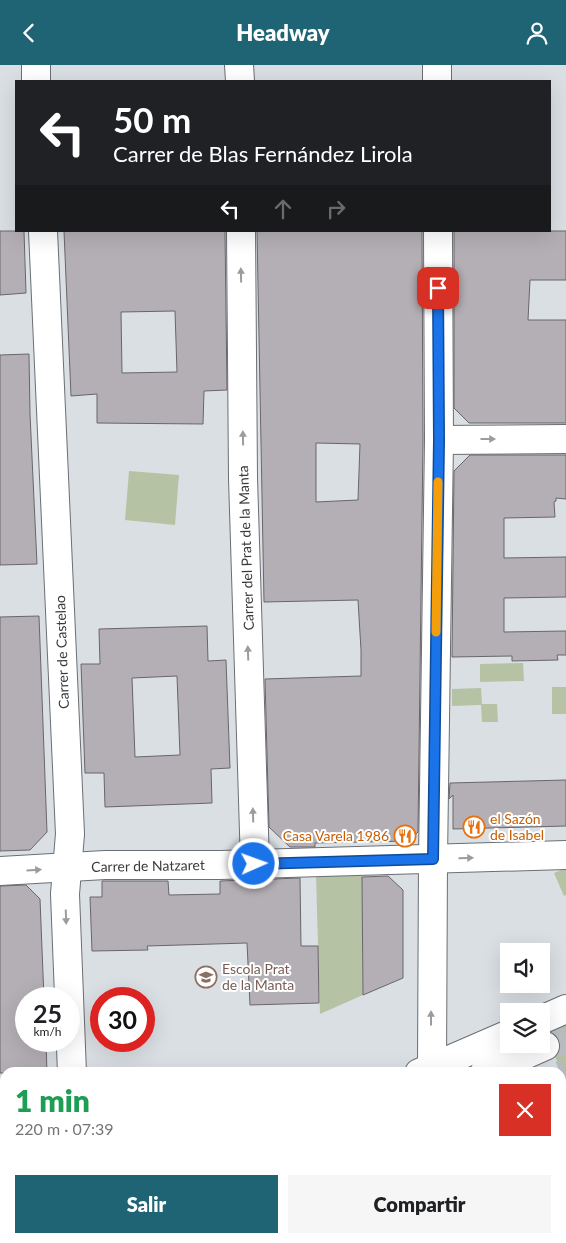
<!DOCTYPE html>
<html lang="es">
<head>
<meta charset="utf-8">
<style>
	:root { --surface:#fff; --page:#f6f6f6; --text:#202124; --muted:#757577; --accent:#1f6475 }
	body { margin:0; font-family:Lato,sans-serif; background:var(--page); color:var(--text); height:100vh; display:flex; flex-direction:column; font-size:19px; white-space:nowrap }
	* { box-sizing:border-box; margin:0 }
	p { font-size:16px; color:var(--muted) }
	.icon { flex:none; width:28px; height:28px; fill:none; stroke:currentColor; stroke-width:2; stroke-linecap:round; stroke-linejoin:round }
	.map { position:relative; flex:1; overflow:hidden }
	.panel { position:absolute; left:0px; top:1002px; width:566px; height:176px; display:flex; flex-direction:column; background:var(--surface); border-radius:15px 15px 0 0; box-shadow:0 5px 20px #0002 }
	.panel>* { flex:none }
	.hud { position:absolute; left:15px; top:15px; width:536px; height:152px; border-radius:0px; box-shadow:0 5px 20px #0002; background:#202124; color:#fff; overflow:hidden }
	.fabs { position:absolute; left:500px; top:878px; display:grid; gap:10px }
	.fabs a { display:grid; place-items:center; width:50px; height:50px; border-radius:0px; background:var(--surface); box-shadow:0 5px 20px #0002; font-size:25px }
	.speed { position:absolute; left:15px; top:922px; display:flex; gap:10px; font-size:25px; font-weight:700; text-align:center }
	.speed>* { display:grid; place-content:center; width:65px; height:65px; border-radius:50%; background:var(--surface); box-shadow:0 5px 20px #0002; line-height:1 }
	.speed small { font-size:12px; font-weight:400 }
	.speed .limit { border:8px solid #d22; background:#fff; color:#111 }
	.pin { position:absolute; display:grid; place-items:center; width:42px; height:42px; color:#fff; margin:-21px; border-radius:10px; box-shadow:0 2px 8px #0006 }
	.me { position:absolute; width:55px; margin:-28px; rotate:88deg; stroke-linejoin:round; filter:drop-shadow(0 0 4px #0008) }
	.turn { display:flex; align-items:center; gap:18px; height:105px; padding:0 15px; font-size:22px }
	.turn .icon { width:65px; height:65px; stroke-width:2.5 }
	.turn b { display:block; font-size:35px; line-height:42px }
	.lanes { display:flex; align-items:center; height:48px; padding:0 15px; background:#0003; justify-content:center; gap:25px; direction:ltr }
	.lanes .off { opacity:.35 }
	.round { display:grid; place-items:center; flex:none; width:52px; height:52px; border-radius:0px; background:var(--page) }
	.headline { display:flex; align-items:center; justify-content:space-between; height:85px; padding:0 15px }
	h1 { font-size:30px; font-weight:800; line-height:38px; color:#1e9e55 }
	.cta { display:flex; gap:10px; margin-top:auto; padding:10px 15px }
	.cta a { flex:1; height:58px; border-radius:0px; background:var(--accent); color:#fff; font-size:20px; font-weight:800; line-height:58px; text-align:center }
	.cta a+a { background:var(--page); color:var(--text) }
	header { display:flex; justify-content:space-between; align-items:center; height:65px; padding:0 15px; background:var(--accent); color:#fff; font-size:22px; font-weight:800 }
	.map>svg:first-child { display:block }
</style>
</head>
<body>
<header><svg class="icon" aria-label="back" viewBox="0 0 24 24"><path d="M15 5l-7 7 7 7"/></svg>Headway<svg class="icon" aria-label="person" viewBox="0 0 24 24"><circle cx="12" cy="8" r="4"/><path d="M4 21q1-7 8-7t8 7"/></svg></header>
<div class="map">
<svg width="566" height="1178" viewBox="0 0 566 1178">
	<rect width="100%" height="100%" fill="#dadfe4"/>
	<!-- green -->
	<g fill="#b5c3a4">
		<polygon points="129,406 179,410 175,460 125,455"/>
		<polygon points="523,598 524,616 480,617 480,599"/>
		<rect x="552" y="622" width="14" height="27"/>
		<polygon points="481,623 482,639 497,639 498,657 482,657 481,640 452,641 452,624"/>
		<polygon points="566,803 566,830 564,831 554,808"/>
		<polygon points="362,809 363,930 320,949 316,810"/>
		<polygon points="566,953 566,1017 547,973 541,964"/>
		<polygon points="0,1027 5,1027 5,1082 0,1084"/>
		<polygon points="50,1174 122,1174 129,1178 43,1178"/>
	</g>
	<!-- building -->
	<g fill="#b4afb5" stroke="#69666b" fill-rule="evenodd">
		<polygon points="0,166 24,166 26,228 0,230"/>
		<path d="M64,166H225L227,325L204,326L203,359L97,358V329L71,331ZM175,246L177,307L122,308L121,247Z"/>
		<path d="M257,166H422L423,375L418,767L409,776L315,778V782H290L269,762L265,614L361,611V585L358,535L264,537ZM316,378L360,379L358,435L316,437Z"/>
		<polygon points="454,166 566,166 566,215 530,215 528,255 566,255 566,358 469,358 454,343"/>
		<polygon points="29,289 30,349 37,499 0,500 0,290"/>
		<polygon points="470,390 566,390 566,434 556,433 556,436 554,437 555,452 504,453 504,493 566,492 566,532 504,533 504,567 566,566 566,590 557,590 558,595 512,596 512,591 452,592 454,406"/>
		<polygon points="39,551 47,767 30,785 0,786 0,552"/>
		<path d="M207,561L208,596L226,595L230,703L211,704L212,738L105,742L104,708H85L81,599H100L99,564ZM177,611L180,690L135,692L132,613Z"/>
		<polygon points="566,715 566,761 453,764 453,730 449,734 450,718"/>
		<polygon points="388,811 403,825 403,913 363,930 362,812"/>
		<polygon points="300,813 301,881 318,881 319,938 250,940 247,878 147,881 148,885 92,886 90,832 102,832 102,816 168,816 169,830 220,829 220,816"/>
		<polygon points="26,820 40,834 44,934 26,934 26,976 46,976 47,1008 0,1008 0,821"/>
	</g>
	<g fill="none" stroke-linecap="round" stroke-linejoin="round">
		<!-- highway-tunnel -->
		<g stroke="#b9bec2" stroke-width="28" stroke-dasharray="28 14" stroke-linecap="butt">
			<polyline points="545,981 566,975"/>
			<polyline points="561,1010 566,1008"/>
		</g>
		<!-- minor casing -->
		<g stroke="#6b6f74" stroke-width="30">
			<g id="minor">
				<polyline points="36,0 36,16"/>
				<polyline points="239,0 240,16"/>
				<polyline points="437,0 437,16"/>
				<polyline points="43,166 70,769 65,829 72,1008"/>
				<polyline points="241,166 243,413 255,799"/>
				<polyline points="439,375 566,374"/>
				<polyline points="0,806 105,800 220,800 566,790"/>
				<polyline points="432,1002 433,794 439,375 438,166"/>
			</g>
		</g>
		<!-- major casing -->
		<g stroke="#6b6f74" stroke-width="30">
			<g id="major">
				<polyline points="541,955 566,944"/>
				<polyline points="419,1008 509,969"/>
				<polyline points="561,1118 566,1116"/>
				<polyline points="0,1173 5,1168"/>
				<polyline points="164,1174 168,1178"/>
				<polyline points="422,1178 432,1174"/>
			</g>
		</g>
		<!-- highway casing -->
		<g stroke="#6b6f74" stroke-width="30">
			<g id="highway">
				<polyline points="484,1008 545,981"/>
				<polyline points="561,1069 566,1067"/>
				<polyline points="561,1095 566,1093"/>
				<polyline points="303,1178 313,1174"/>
				<polyline points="364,1178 373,1174"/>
			</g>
		</g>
		<!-- minor -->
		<use href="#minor" stroke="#fff" stroke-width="28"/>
		<!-- major -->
		<use href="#major" stroke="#fff" stroke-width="28"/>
		<!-- highway -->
		<use href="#highway" stroke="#fff" stroke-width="28"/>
	</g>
	<!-- one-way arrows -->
	<defs><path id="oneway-solid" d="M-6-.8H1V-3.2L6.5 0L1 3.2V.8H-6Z" transform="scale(1.25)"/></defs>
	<g fill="#9b9c9d">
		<use href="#oneway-solid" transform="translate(241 210) rotate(-91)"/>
		<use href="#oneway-solid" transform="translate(243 373) rotate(-91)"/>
		<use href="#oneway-solid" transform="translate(488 374)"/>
		<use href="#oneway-solid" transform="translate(248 588) rotate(-92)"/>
		<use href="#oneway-solid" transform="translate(253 750) rotate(-92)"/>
		<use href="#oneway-solid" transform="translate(466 793) rotate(-1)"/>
		<use href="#oneway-solid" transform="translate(34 805) rotate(-4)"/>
		<use href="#oneway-solid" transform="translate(66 852) rotate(88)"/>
		<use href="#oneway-solid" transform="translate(431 953) rotate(-90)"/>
	</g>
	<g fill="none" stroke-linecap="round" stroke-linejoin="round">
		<!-- route casing -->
		<g stroke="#114b97" stroke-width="12">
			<polyline id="route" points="254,799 433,794 439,375 438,223"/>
		</g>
		<!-- route -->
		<use href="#route" stroke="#1a73e8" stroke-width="9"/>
		<!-- slow -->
		<polyline stroke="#f59e0b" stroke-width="9" points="436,567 438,417"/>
	</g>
	<!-- icons -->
	<defs>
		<g id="restaurant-ring" transform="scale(1.125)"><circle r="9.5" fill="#fff" stroke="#e8710a" stroke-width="1.5"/><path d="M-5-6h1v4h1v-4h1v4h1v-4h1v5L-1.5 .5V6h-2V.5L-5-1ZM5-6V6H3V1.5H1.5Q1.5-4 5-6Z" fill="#e8710a"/></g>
		<g id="school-ring" transform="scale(1.125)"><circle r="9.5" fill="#fff" stroke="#8d6e63" stroke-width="1.5"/><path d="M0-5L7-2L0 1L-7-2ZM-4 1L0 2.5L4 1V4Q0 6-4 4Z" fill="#8d6e63"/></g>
	</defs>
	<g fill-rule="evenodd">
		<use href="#restaurant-ring" x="474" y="762"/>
		<use href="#restaurant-ring" x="405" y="771"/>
		<use href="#school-ring" x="206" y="912"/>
	</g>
	<g text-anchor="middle" stroke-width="4" stroke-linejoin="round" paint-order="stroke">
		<!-- street labels -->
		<g font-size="14" fill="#37393b" stroke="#fff">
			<text transform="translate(246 483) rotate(-92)" y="5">Carrer del Prat de la Manta</text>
			<text transform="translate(62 587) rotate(-92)" y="5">Carrer de Castelao</text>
			<text transform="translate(148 801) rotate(-1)" y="5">Carrer de Natzaret</text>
		</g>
		<!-- food labels -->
		<g font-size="14" fill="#c56008" stroke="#fff" text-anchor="start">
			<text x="490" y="759">el Sazón<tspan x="490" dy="16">de Isabel</tspan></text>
			<text x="389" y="776" text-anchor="end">Casa Varela 1986</text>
		</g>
		<!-- education labels -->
		<g font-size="14" fill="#785e54" stroke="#fff" text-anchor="start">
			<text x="222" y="909">Escola Prat<tspan x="222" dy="16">de la Manta</tspan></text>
		</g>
	</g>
</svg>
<div class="fabs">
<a><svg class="icon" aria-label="sound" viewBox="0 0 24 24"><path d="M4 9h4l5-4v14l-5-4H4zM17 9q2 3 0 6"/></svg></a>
<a><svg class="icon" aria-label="layers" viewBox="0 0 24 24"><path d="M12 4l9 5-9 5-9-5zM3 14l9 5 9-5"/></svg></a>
</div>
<div class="speed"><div>25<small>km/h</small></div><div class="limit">30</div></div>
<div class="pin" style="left:438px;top:223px;background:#d93025"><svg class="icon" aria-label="arrive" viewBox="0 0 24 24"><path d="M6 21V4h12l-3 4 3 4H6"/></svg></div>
<svg class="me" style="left:254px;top:799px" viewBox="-20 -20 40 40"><circle r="17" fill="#1a73e8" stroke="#fff" stroke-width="3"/><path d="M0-11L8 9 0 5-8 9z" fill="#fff"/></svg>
<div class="hud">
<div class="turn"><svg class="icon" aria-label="left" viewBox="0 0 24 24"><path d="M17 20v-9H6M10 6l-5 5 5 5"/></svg><div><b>50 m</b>Carrer de Blas Fernández Lirola</div></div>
<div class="lanes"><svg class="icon" aria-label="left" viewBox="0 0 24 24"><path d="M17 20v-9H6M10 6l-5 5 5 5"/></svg><svg class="icon off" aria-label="ahead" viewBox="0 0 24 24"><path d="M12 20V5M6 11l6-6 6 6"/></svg><svg class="icon off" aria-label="right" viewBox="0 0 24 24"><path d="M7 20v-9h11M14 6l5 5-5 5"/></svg></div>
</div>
<section class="panel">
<div class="headline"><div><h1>1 min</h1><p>220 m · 07:39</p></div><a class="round" style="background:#d93025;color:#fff"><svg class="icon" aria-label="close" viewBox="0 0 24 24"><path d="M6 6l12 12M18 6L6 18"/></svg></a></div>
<div class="cta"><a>Salir</a><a>Compartir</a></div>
</section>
</div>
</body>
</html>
